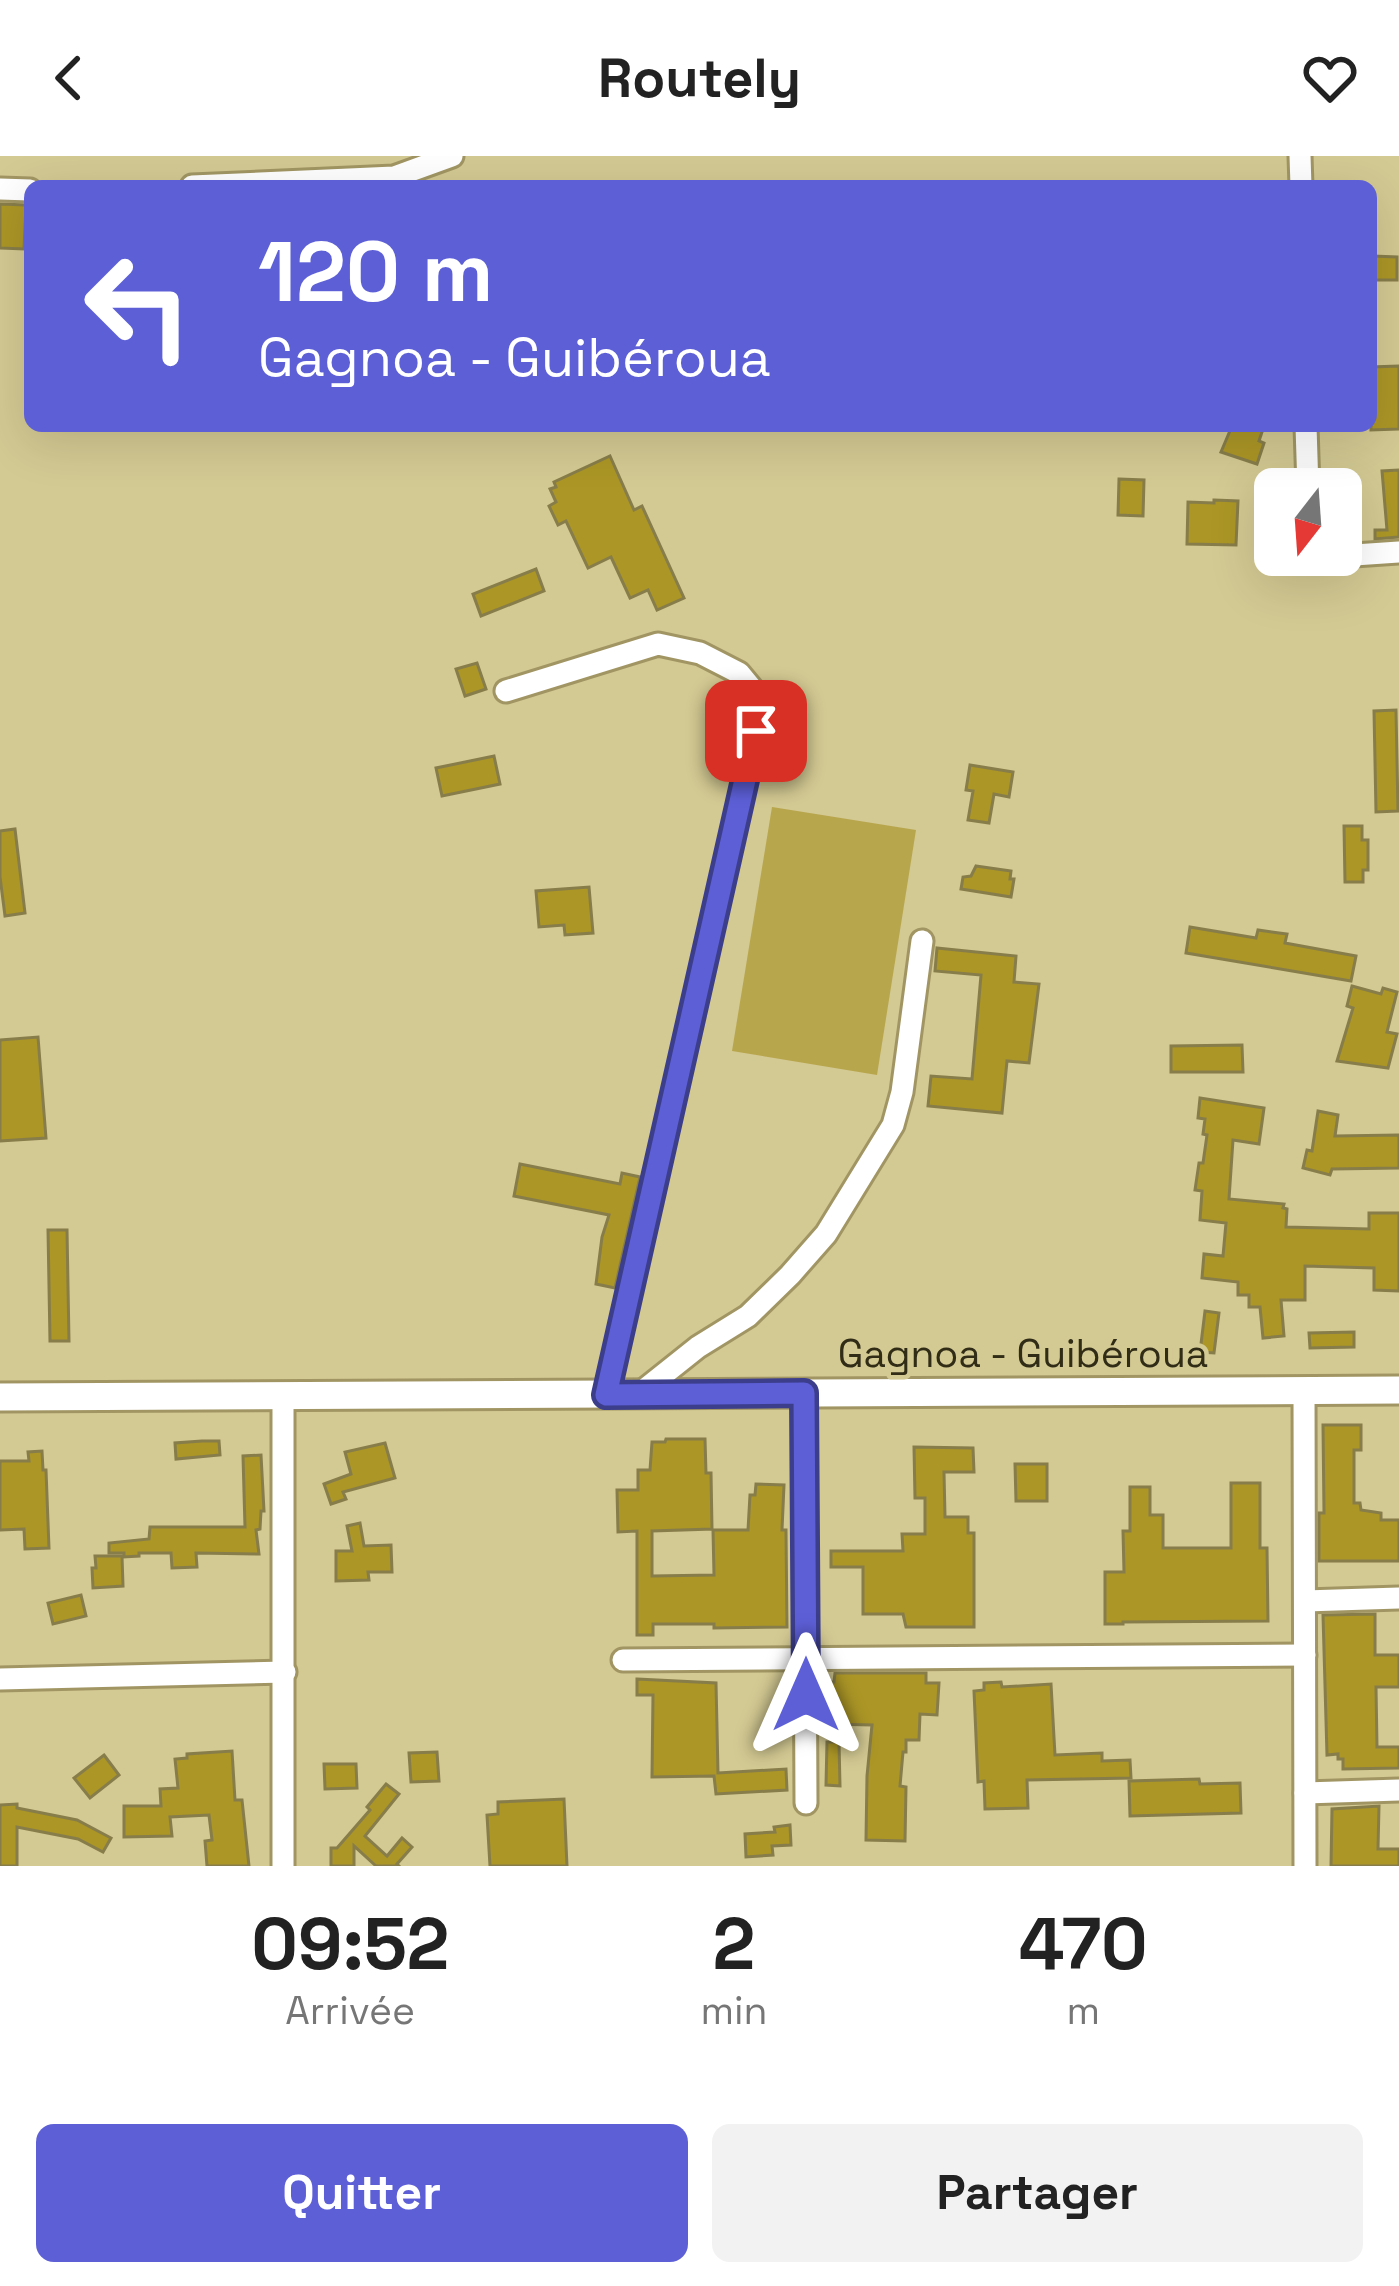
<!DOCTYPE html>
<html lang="fr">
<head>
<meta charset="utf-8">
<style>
	:root { --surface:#fff; --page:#f2f2f2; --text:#222; --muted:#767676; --accent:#5d5fd7 }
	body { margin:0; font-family:"Space Grotesk",sans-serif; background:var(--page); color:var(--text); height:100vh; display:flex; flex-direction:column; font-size:45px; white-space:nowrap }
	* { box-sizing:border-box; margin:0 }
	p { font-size:39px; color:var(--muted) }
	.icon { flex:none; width:66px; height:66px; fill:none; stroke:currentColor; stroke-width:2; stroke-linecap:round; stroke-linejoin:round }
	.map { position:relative; height:1710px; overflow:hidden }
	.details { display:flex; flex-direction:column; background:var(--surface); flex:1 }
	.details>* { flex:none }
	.hud { position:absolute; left:24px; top:24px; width:1353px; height:252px; border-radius:18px; box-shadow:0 12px 48px #0002; background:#5d5fd7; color:#fff; overflow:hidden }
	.needle { width:78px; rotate:197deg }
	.fabs { position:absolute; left:1254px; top:312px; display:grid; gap:24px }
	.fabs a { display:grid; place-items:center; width:108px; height:108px; border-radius:18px; background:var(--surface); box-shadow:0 12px 48px #0002; font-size:60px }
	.pin { position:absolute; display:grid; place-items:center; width:102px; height:102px; color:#fff; margin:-51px; border-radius:24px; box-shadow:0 6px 18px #0006 }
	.me { position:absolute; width:132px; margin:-66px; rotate:0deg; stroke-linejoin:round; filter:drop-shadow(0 0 9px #0008) }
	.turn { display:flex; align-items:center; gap:42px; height:252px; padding:0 36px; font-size:54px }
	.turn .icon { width:156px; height:156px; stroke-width:2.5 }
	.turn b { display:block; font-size:84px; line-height:102px }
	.eta { display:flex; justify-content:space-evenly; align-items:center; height:204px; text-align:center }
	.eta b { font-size:72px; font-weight:700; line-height:84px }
	.button { display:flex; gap:24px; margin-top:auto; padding:24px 36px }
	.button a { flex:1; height:138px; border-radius:18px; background:var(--accent); color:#fff; font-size:48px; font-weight:700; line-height:138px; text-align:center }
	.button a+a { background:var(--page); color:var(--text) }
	header { display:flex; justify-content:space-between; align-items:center; height:156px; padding:0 36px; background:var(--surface); font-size:54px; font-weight:700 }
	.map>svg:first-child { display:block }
</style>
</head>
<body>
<header><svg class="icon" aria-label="back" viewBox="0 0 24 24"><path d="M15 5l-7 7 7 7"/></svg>Routely<svg class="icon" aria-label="heart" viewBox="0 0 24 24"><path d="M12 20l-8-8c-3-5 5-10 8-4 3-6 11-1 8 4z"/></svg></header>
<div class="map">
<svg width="1399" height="1710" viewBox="0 0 1399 1710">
	<rect width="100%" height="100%" fill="#d3c993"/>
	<!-- green -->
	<polygon fill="#b8a64d" points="772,651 916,674 877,919 732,895"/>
	<!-- building -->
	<g fill="#ab9626" stroke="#877d4a" stroke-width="3">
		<polygon points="0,48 26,49 24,93 0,92"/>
		<polygon points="1372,100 1397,101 1397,124 1372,124"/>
		<polygon points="1399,210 1399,273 1371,274 1371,211"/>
		<polygon points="1232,270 1264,270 1259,285 1264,287 1257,308 1221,296"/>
		<polygon points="610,300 634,354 642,350 684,442 657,454 648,434 630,442 611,401 588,412 566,365 558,369 549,350 556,346 550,333 556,331 554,326"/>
		<polygon points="1399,314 1399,381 1375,383 1375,374 1387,374 1382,315"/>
		<polygon points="1119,323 1144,324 1143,360 1118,359"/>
		<polygon points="1214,344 1238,345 1236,389 1187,388 1188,346 1214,347"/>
		<polygon points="536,413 544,435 481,460 473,438"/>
		<polygon points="477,507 486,533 465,540 456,513"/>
		<polygon points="1396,554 1398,655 1376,656 1374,555"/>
		<polygon points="494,600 500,628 442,640 436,612"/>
		<polygon points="970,609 1013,616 1009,641 994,638 989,667 968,664 973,635 966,634"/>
		<polygon points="1344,670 1362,670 1362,684 1368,684 1368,714 1363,714 1363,726 1345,726"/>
		<polygon points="15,673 25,757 5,760 0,721 0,675"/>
		<polygon points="976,710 1011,715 1010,723 1014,723 1011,741 961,733 963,721 971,720"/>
		<polygon points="589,731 593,777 565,779 564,769 539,771 536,735"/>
		<polygon points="1190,771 1256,782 1258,774 1279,777 1287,778 1285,787 1356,800 1351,825 1186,797"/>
		<polygon points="937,792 1016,800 1014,826 1039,828 1029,907 1007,905 1002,957 928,950 931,920 972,923 981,819 935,815"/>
		<polygon points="1352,830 1381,838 1383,832 1397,836 1387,876 1397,878 1388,912 1337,905 1353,852 1347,850"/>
		<polygon points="38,881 46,982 0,985 0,884"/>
		<polygon points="1242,889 1243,916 1171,916 1171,890"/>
		<polygon points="1200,942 1264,952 1259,988 1233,984 1229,1043 1284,1048 1283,1052 1287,1053 1286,1071 1369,1073 1369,1057 1399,1057 1399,1135 1374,1134 1374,1112 1305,1110 1305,1144 1281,1144 1284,1180 1263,1182 1260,1151 1249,1151 1249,1139 1238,1139 1238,1126 1202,1122 1204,1098 1223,1100 1226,1067 1200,1064 1202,1035 1195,1034 1199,1007 1203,1007 1207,979 1203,978 1205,963 1198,962"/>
		<polygon points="1318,955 1338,959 1335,980 1399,979 1399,1012 1332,1013 1330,1019 1303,1012 1307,994 1312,995"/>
		<polygon points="520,1008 620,1028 622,1017 640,1021 615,1132 596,1128 602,1081 609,1059 514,1040"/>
		<polygon points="48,1074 67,1074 69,1185 50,1185"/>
		<polygon points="1205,1155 1219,1157 1214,1197 1200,1196"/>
		<polygon points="1354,1176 1354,1191 1310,1192 1309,1177"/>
		<polygon points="1323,1269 1361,1269 1361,1294 1354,1294 1354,1347 1360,1347 1361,1354 1381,1357 1381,1364 1399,1364 1399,1405 1319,1405 1319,1357 1324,1357"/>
		<polygon points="666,1283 705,1283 706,1317 711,1317 712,1373 652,1375 652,1420 714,1419 713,1374 748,1374 750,1339 755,1339 756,1328 784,1329 782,1374 786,1374 787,1471 714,1472 714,1468 653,1468 653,1479 637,1479 637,1375 618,1376 617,1334 638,1334 638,1314 650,1314 652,1286 665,1286"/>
		<polygon points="202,1285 219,1285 220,1299 176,1303 175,1287"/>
		<polygon points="385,1287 395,1322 343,1336 346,1343 331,1348 324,1328 351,1318 345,1296"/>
		<polygon points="914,1291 973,1292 974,1316 944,1316 945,1361 968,1361 968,1377 974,1377 974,1471 906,1471 903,1458 863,1458 863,1411 831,1411 831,1395 903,1395 902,1378 925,1378 925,1342 915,1342"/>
		<polygon points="42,1295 43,1314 46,1314 49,1392 25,1393 24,1373 0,1374 0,1305 29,1305 28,1296"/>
		<polygon points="261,1299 264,1355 261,1355 260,1373 256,1374 259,1398 196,1397 197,1411 172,1412 171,1397 139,1397 139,1400 124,1401 124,1397 109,1397 109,1387 149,1383 150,1371 245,1371 243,1300"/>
		<polygon points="1015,1308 1047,1308 1047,1345 1016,1345"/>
		<polygon points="1231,1327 1260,1327 1260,1392 1267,1392 1268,1465 1123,1466 1123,1468 1105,1468 1105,1416 1124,1416 1123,1375 1130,1375 1130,1331 1150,1331 1150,1359 1163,1359 1163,1392 1231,1392"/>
		<polygon points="360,1367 364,1390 391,1389 392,1416 368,1416 369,1424 336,1425 336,1395 352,1395 347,1370"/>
		<polygon points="95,1400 122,1400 123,1430 93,1432 92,1412 96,1412"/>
		<polygon points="81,1439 86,1460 53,1468 48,1447"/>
		<polygon points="1375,1458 1375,1499 1399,1499 1399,1531 1376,1531 1377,1591 1399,1591 1399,1612 1343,1613 1343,1603 1338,1603 1338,1598 1327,1599 1323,1459"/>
		<polygon points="835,1517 926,1517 926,1527 939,1527 937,1559 920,1558 919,1584 906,1584 906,1596 903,1596 900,1630 906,1631 905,1685 866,1684 867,1620 872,1569 829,1568 829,1526 834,1526"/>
		<polygon points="637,1523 716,1527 718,1617 786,1613 787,1634 716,1638 714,1620 652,1621 653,1539 637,1539"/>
		<polygon points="1001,1526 1002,1531 1051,1528 1055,1599 1102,1597 1102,1605 1130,1604 1131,1622 1027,1624 1028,1652 985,1653 984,1625 978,1626 974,1535 984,1534 984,1527"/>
		<polygon points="827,1586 839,1586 840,1630 826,1629"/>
		<polygon points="232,1595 235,1644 242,1644 249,1710 207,1710 205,1685 212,1684 209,1659 170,1661 172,1680 124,1681 124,1650 161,1650 160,1633 178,1632 175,1603 187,1602 187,1598"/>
		<polygon points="437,1596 439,1625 411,1626 409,1597"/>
		<polygon points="104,1599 119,1619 90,1642 74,1622"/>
		<polygon points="324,1608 356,1608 357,1632 325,1633"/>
		<polygon points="1199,1623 1200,1628 1240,1627 1241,1657 1130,1660 1129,1625"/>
		<polygon points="386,1628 399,1638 365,1680 387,1700 402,1682 412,1691 397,1708 399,1710 376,1710 354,1690 354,1710 331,1710 331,1692 337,1692 370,1654 367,1651"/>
		<polygon points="564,1643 567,1710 490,1710 487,1659 498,1658 498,1646"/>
		<polygon points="17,1648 17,1652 77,1664 111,1682 103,1696 78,1683 17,1671 17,1710 0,1710 0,1649"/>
		<polygon points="1379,1650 1378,1693 1399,1693 1399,1710 1331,1710 1332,1653"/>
		<polygon points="790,1669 791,1689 772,1690 773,1699 746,1701 745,1678 775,1676 774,1671"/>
	</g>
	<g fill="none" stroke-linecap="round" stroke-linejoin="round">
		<!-- minor casing -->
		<g stroke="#a19663" stroke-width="27">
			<g id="minor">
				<polyline points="1300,0 1301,30"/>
				<polyline points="192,30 394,21 452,0"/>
				<polyline points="0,33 30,34"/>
				<polyline points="1306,270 1308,333"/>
				<polyline points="1309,399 1310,402 1399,396"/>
				<polyline points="506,535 658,488 700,497 739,517 758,540 756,575 606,1239"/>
				<polyline points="1304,1234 1305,1710"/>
				<polyline points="804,1237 806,1647"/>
				<polyline points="639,1238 698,1191 748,1160 790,1119 826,1078 893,969 902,936 922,785"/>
				<polyline points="1305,1445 1399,1442"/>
				<polyline points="623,1504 1305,1499"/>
				<polyline points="0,1523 285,1516"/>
				<polyline points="1305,1637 1399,1634"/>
				<polyline points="283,1710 283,1238"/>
			</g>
		</g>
		<!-- major casing -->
		<g stroke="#a19663" stroke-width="33">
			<polyline id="major" points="0,1241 1399,1234"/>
		</g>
		<!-- minor -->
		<use href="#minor" stroke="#fff" stroke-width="21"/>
		<!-- major -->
		<use href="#major" stroke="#fff" stroke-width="27"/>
	</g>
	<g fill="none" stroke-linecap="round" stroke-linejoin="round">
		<!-- route casing -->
		<g stroke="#3c3e8c" stroke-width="30">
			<polyline id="route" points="756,575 606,1239 804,1237 806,1539"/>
		</g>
		<!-- route -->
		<use href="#route" stroke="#5d5fd7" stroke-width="21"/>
	</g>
	<g text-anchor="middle" stroke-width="9" stroke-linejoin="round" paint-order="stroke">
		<!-- street labels -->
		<g font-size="39" fill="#302c16" stroke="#d3c993">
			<text x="1023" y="1211">Gagnoa - Guibéroua</text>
		</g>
	</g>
</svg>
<div class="fabs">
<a><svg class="needle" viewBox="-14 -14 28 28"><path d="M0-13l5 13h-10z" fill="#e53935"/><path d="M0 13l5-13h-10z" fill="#767676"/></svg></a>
</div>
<div class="pin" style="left:756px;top:575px;background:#d93025"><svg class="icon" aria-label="arrive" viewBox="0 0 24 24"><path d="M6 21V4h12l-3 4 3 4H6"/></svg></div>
<svg class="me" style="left:806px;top:1539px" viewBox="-20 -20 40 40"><path d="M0-17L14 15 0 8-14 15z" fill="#5d5fd7" stroke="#fff" stroke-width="4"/></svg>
<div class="hud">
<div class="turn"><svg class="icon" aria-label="left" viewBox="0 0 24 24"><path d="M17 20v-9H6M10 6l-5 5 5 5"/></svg><div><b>120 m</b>Gagnoa - Guibéroua</div></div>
</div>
</div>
<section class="details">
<div class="eta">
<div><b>09:52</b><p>Arrivée</p></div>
<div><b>2</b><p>min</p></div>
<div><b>470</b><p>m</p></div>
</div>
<div class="button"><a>Quitter</a><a>Partager</a></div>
</section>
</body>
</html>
